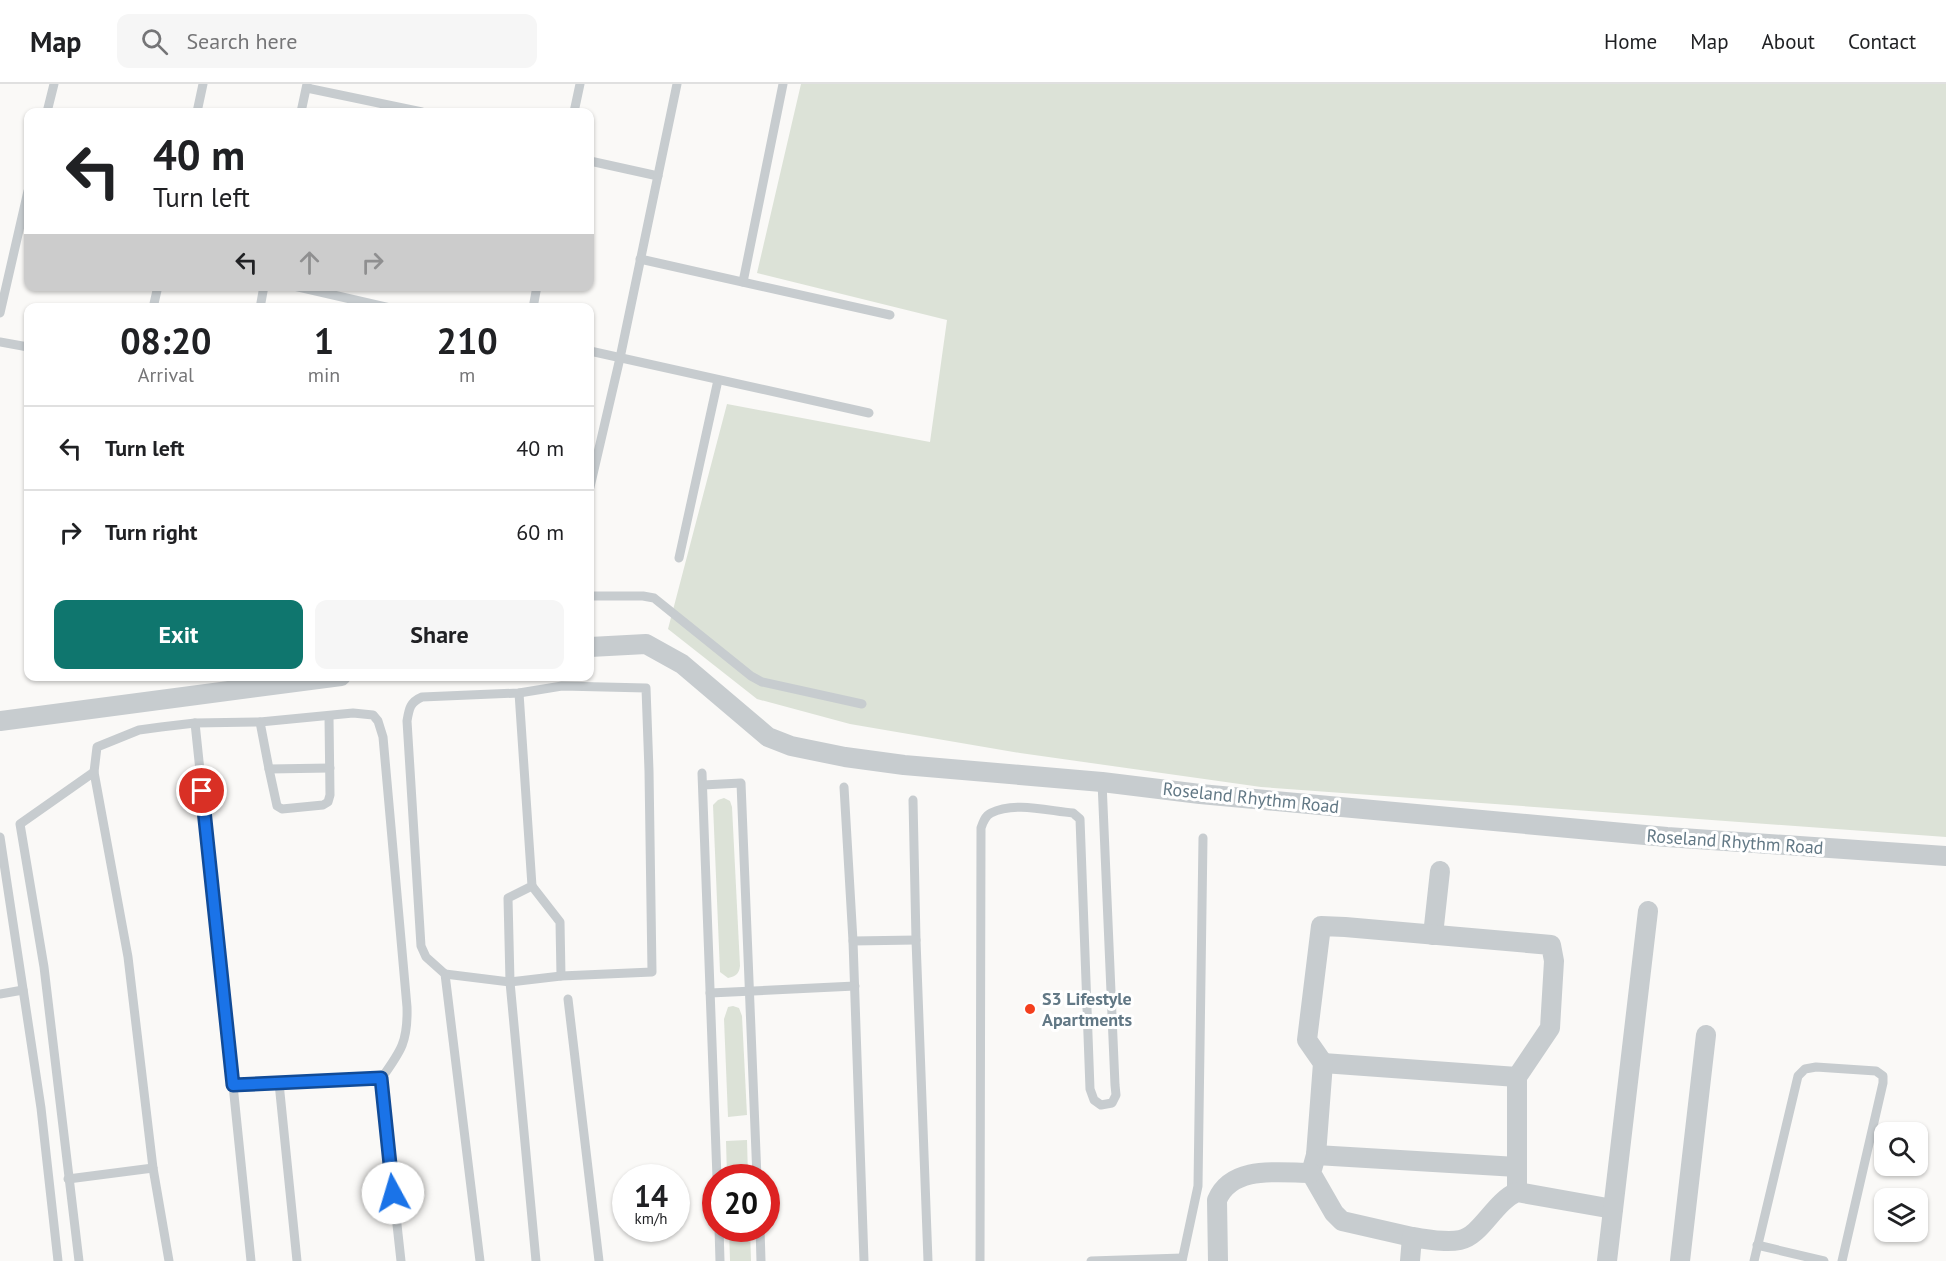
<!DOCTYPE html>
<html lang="en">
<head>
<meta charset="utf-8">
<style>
	:root { --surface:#fff; --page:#f6f6f6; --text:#202124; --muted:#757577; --line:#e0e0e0; --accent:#0f766e }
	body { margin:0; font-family:"PT Sans",sans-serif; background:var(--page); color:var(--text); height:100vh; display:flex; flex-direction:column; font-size:22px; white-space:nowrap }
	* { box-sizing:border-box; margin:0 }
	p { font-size:20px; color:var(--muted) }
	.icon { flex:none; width:33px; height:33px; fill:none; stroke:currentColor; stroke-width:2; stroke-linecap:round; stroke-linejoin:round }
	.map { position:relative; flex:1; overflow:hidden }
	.details { position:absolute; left:24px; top:219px; width:570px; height:378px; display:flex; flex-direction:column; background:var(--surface); border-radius:12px; box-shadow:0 2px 4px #0004 }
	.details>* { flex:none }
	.banner { position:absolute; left:24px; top:24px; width:570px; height:183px; border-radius:12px; box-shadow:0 2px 4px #0004; background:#fff; color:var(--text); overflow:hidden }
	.tools { position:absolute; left:1874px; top:1038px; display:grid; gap:12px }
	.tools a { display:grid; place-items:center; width:54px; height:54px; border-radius:12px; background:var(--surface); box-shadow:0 2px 4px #0004; font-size:30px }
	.speed { position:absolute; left:612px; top:1080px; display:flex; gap:12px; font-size:30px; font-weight:700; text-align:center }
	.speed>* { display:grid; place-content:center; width:78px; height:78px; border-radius:50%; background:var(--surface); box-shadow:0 2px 4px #0004; line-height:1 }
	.speed small { font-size:15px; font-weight:400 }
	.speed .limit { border:9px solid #d22; background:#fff; color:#111 }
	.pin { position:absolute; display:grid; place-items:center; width:51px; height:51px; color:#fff; margin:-26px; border:3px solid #fff; border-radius:50%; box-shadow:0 2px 6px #0007 }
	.me { position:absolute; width:66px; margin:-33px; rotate:354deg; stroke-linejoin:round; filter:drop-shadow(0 0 4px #0008) }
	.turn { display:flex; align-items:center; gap:21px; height:126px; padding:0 30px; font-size:27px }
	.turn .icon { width:78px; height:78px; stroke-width:2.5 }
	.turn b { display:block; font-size:42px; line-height:51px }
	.lanes { display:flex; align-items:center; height:57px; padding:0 30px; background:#0003; justify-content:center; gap:30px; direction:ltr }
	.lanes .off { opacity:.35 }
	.eta { display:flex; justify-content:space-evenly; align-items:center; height:102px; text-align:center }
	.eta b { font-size:36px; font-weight:700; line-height:42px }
	.button { display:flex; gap:12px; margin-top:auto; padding:12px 30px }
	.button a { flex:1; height:69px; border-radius:12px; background:var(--accent); color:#fff; font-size:24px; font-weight:700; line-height:69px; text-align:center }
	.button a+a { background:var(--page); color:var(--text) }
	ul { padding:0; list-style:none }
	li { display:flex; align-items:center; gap:18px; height:84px; padding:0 30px; border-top:2px solid var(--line) }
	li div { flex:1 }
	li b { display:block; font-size:22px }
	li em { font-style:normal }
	header { display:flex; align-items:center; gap:36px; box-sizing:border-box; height:84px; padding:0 30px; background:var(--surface); border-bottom:2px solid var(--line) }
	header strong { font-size:28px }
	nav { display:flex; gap:33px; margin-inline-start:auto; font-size:21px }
	.search { width:420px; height:54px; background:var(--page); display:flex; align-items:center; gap:15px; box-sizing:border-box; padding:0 21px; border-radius:12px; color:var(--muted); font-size:22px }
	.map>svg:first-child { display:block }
</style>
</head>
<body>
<header>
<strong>Map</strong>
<div class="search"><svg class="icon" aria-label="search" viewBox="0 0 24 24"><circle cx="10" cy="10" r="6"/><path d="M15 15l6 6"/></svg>Search here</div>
<nav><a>Home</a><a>Map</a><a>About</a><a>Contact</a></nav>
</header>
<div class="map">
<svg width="1946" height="1177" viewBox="0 0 1946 1177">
	<rect width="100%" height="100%" fill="#faf9f7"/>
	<!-- green -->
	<g fill="#dce2d7">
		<polygon points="801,0 1946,0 1946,753 1261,703 1020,669 850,640 757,615 668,545 727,320 930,358 947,236 757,189"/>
		<path d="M724,714L730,717L732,723L740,882C739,890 736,892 728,894L720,888L713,721L718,716Z"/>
		<polygon points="733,922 739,924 742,932 747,1031 728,1033 724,935 728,923"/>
		<polygon points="747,1056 748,1093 727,1093 726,1057"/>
		<polygon points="729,1145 750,1145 751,1177 730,1177"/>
	</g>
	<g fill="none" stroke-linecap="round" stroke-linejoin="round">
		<!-- service -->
		<g stroke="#c7cccf" stroke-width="9">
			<polyline points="307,4 422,28"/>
			<polyline points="47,28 54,0"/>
			<polyline points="197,28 203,0"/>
			<polyline points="301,28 307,0"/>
			<polyline points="574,28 580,0"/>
			<polyline points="590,77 658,92"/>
			<polyline points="640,175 890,231"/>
			<polyline points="743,198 783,0"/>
			<polyline points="294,202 390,224"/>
			<polyline points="153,224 158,202"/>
			<polyline points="260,224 264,202"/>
			<polyline points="533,224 537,202"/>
			<polyline points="0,229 28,107"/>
			<polyline points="0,258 28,263"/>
			<polyline points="590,267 869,329"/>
			<polyline points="590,403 620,274 677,0"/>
			<polyline points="679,474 718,296"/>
			<polyline points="590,512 643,512 654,514 751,592 762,598 862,620"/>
			<polyline points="260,638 269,685 330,684"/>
			<polyline points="195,639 233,1001 381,995"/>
			<polyline points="269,685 277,722 282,725 323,721 328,718 330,711 329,633"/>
			<path d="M94,688L97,663L139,646L161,643L195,639L260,638L353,629L373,631L378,637L383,653L407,923C408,958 401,967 381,995L401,1177"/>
			<polyline points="702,689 717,1094"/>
			<polyline points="703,701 741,699 757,1094"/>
			<polyline points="844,703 853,857 864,1177"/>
			<polyline points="913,716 916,856 928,1177"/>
			<polyline points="0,753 41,1024 58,1177"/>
			<polyline points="532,802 560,838 561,892"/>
			<polyline points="853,857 916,856"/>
			<polyline points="445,890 510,898 508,814 532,802 519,609"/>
			<polyline points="710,909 855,902"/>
			<polyline points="0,910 23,906"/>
			<polyline points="568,915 599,1177"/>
			<polyline points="279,999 297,1177"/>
			<polyline points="233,1001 251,1177"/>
			<polyline points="68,1095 153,1084"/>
			<polyline points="719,1144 720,1177"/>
			<polyline points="760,1144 761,1177"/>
			<polyline points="1757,1161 1824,1177"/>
			<polyline points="79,1177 44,883 20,740 94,688 128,873 153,1084 169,1177"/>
			<path d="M480,1177L445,890L426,873L421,862L407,637C409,625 410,618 422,613L519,609L562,602L646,604L649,687L652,888L561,892L510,898L536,1177"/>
			<path d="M980,1177L981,744C983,738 985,732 991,729C1014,717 1049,727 1073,729L1080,735L1090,1005L1094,1016L1101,1021L1112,1019L1116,1011L1115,1001L1102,698"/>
			<polyline points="1091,1177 1182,1174"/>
			<polyline points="1182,1177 1198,1102 1203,754"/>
			<polyline points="1754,1177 1798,992 1805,985 1816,983 1876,987 1883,992 1883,999 1842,1177"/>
		</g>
		<!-- minor -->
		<g stroke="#c7cccf" stroke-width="20">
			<polyline points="590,563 646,560 682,580 768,653 791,662 845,673 904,681 1102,698 1200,710 1667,753 1946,772"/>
			<polyline points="0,637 341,592"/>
			<polyline points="1433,851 1440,787"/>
			<polyline points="1323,979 1517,993"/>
			<polyline points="1316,1071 1517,1083"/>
			<polyline points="1412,1153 1342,1137 1334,1129 1311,1089 1316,1071 1323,979 1307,956 1321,842 1345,843 1551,861 1554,877 1550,944 1517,993 1517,1108"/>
			<path d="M1218,1177L1217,1116C1232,1080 1281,1089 1311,1089"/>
			<path d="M1410,1177L1412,1153C1427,1155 1445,1159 1460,1156C1481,1152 1494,1118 1517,1108L1613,1125"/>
			<polyline points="1607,1177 1648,827"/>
			<polyline points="1680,1177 1706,951"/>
		</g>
	</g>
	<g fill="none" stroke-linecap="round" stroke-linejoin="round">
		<!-- route casing -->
		<g stroke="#114b97" stroke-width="15">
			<polyline id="route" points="202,707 233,1001 381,994 393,1109"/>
		</g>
		<!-- route -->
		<use href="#route" stroke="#1a73e8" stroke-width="10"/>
	</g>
	<!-- markers -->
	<circle fill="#f43f1d" stroke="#fff" stroke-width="2" cx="1030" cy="925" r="6"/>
	<g text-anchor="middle" stroke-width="6" stroke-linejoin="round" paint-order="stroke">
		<!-- street labels -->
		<g font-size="18" fill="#627885" stroke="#fff">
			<text transform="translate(1251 714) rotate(6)" y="6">Roseland Rhythm Road</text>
			<text transform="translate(1735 758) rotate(4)" y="6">Roseland Rhythm Road</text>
		</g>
		<!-- poi labels -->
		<g font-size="18" font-weight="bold" fill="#627885" stroke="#fff" text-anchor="start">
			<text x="1042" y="921">S3 Lifestyle<tspan x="1042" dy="21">Apartments</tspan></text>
		</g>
	</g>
</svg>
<div class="tools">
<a><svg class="icon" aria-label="search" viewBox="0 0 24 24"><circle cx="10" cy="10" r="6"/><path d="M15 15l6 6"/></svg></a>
<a><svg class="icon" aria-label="layers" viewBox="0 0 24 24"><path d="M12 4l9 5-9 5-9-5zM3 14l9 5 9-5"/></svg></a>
</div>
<div class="speed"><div>14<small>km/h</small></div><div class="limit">20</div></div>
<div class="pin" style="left:202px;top:707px;background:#d93025"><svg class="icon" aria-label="arrive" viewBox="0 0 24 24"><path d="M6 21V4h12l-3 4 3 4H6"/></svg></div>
<svg class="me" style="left:393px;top:1109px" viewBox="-20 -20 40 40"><circle r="19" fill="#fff"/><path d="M0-13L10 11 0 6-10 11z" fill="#1a73e8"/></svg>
<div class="banner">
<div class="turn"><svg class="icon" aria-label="left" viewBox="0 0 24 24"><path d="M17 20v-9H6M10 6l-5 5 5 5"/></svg><div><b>40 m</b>Turn left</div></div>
<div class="lanes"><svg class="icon" aria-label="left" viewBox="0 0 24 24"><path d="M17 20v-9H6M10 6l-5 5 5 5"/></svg><svg class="icon off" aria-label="ahead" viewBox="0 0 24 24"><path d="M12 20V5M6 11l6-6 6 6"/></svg><svg class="icon off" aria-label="right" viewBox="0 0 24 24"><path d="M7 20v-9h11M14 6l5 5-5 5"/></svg></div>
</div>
<section class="details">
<div class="eta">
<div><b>08:20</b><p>Arrival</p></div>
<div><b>1</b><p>min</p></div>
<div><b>210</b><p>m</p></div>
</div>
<ul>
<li><svg class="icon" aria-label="left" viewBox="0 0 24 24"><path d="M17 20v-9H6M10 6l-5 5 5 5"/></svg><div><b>Turn left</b></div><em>40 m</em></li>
<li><svg class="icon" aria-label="right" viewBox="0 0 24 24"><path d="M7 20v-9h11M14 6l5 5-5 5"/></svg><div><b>Turn right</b></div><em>60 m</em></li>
</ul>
<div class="button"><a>Exit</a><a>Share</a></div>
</section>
</div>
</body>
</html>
